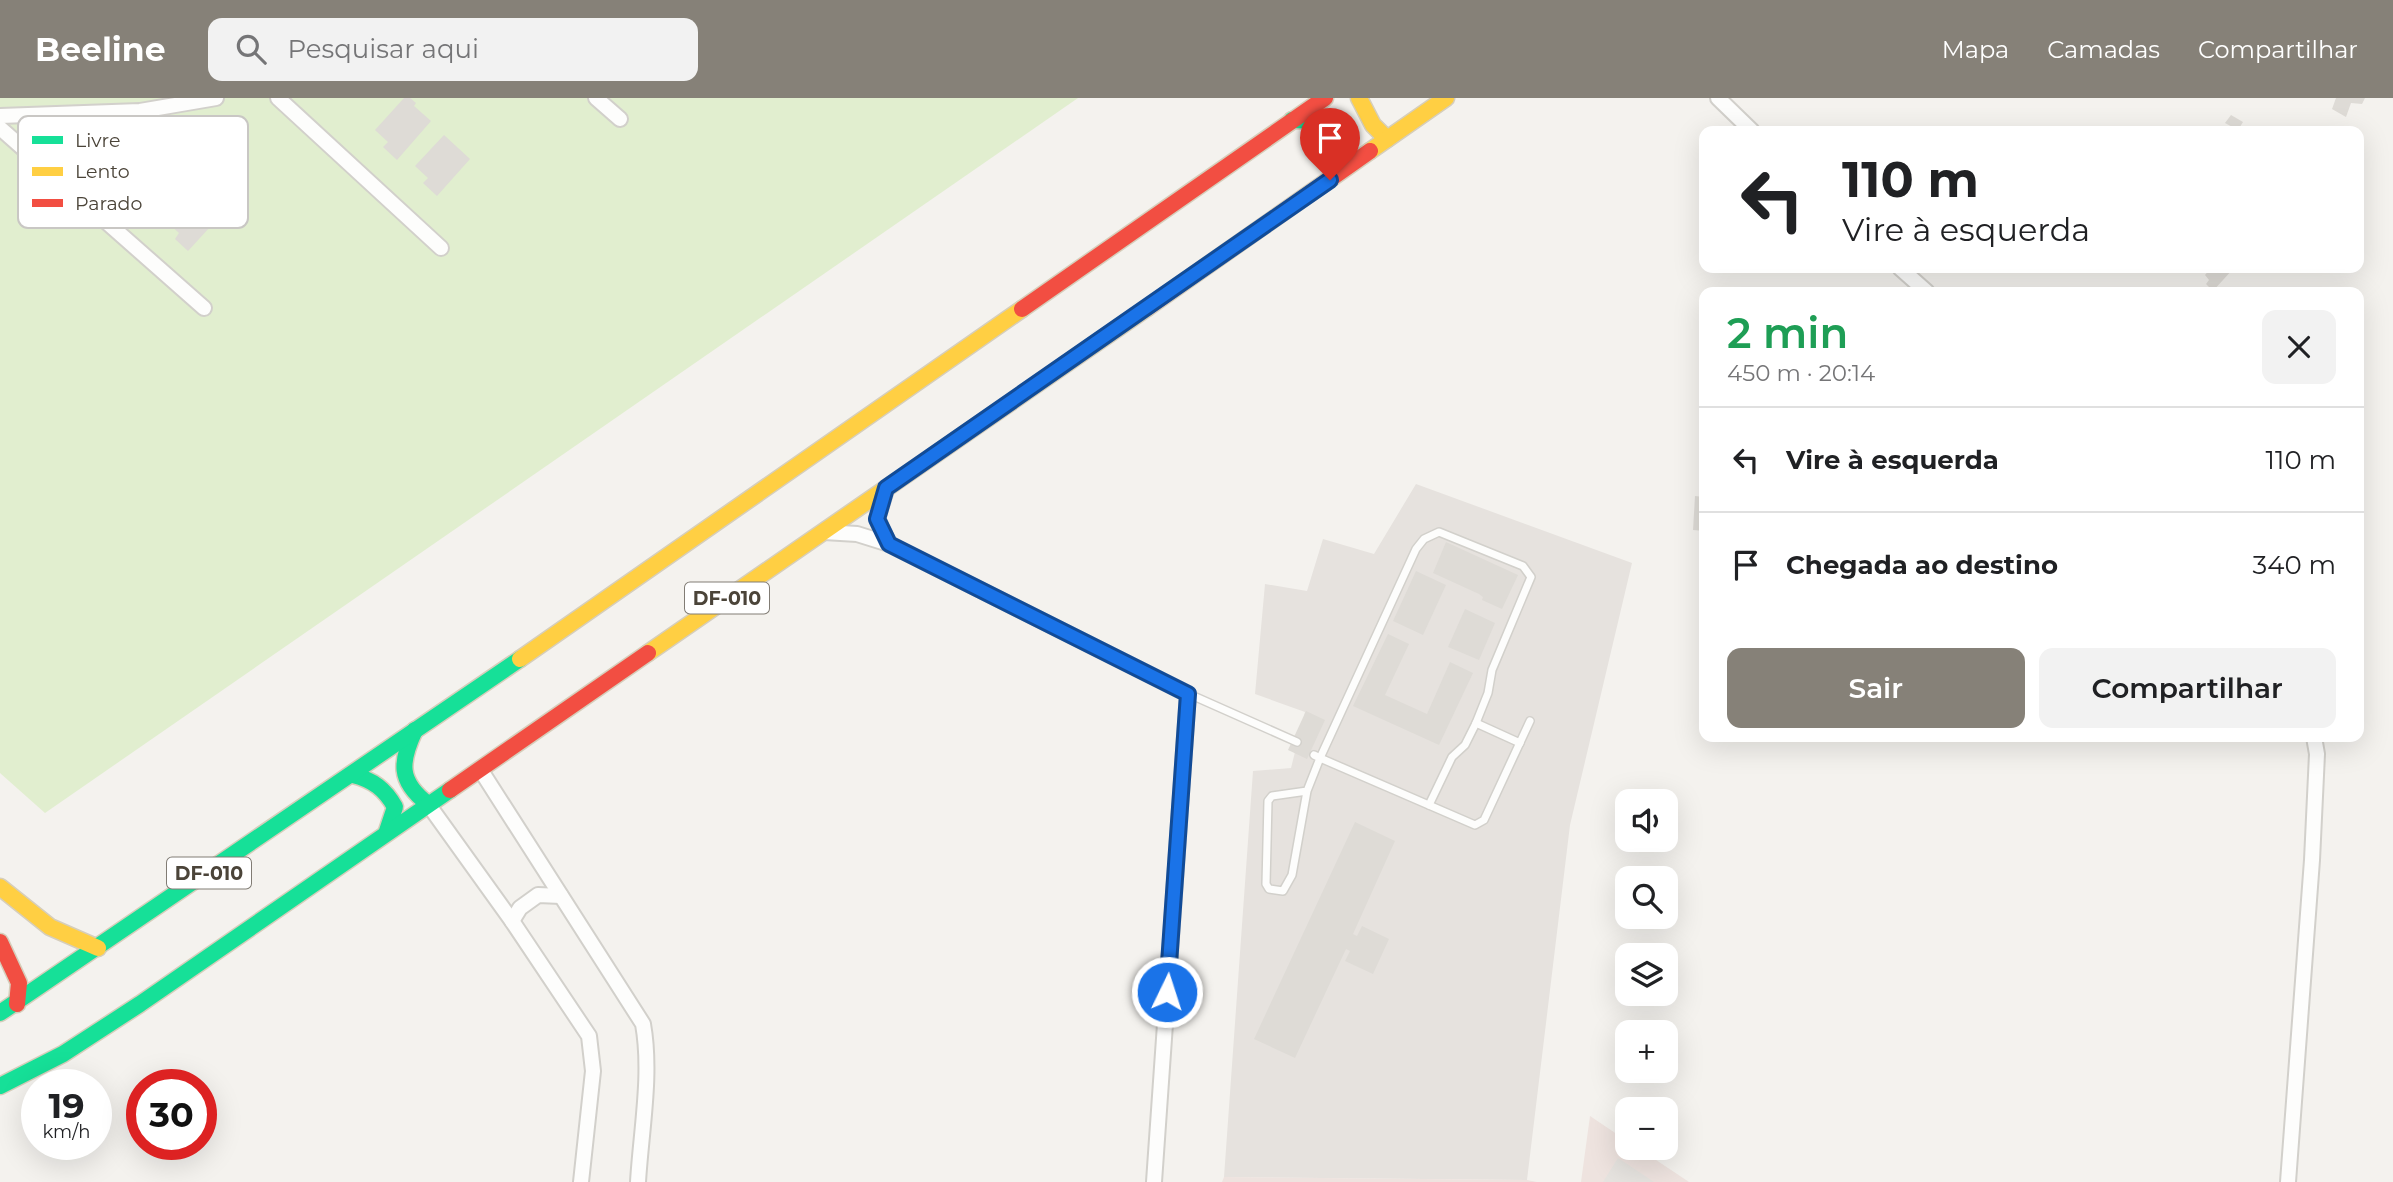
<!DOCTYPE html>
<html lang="pt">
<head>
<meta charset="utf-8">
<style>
	:root { --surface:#fff; --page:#f2f2f2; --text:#202124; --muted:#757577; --line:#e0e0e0; --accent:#868178 }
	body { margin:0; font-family:Montserrat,sans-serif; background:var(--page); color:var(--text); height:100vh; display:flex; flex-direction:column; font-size:26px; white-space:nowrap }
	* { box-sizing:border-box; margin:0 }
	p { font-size:23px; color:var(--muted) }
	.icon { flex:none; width:38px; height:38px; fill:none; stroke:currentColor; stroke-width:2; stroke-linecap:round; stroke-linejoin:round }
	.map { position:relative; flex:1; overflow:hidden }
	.drawer { position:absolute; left:1699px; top:189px; width:665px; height:455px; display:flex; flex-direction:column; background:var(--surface); border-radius:14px; box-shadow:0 7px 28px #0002 }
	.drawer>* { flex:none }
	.guide { position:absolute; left:1699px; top:28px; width:665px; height:147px; border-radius:14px; box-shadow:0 7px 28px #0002; background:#fff; color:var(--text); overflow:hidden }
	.controls { position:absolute; left:1615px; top:691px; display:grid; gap:14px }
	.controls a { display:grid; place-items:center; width:63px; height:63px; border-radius:14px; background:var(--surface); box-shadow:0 7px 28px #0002; font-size:35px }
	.speed { position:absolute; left:21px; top:971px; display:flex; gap:14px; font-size:35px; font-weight:700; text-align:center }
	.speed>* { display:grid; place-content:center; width:91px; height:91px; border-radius:50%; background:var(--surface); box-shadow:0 7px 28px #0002; line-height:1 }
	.speed small { font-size:18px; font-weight:400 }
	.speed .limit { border:10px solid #d22; background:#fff; color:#111 }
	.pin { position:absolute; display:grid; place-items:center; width:60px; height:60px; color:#fff; margin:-72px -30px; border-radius:50% 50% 50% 0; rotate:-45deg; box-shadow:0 0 7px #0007 }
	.pin .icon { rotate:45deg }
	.me { position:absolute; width:77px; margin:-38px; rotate:4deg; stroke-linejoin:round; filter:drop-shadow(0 0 5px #0008) }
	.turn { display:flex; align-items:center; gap:24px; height:147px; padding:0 28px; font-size:32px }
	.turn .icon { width:91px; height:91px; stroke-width:2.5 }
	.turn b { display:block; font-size:49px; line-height:60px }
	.round { display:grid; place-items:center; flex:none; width:74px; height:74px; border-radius:14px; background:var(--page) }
	.summary { display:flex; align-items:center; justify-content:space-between; height:119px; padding:0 28px }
	h1 { font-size:42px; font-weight:600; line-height:52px; color:#1e9e55 }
	.button { display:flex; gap:14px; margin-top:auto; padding:14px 28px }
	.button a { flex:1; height:80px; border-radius:14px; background:var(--accent); color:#fff; font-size:28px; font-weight:600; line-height:80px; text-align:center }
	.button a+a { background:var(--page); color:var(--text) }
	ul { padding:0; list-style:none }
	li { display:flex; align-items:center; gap:21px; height:105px; padding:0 28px; border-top:2px solid var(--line) }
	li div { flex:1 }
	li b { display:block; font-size:26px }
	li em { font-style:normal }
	header { display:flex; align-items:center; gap:42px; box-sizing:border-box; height:98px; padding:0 35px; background:var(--accent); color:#fff }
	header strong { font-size:33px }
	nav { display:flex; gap:38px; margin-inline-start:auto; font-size:24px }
	.search { width:490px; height:63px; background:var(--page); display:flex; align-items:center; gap:18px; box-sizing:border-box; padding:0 24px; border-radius:14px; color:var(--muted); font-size:26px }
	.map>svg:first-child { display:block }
</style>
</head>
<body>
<header>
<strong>Beeline</strong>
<div class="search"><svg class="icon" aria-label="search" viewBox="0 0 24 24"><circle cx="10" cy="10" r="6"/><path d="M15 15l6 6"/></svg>Pesquisar aqui</div>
<nav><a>Mapa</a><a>Camadas</a><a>Compartilhar</a></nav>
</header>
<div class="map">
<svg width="2393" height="1084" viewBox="0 0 2393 1084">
	<rect width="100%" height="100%" fill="#f4f2ee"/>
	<!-- industrial -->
	<polygon fill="#e6e2de" points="1416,386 1632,465 1570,727 1527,1082 1224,1079 1253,673 1291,670 1305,614 1255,596 1265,486 1307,493 1323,441 1374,456"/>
	<!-- medical -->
	<g fill="#eee3df">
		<polygon points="1590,1018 1627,1043 1628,1050 1638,1050 1689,1084 1581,1084"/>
		<polygon points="1224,1079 1527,1082 1537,1084 1222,1084"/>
	</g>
	<!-- green -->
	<polygon fill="#e1eecf" points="0,0 1078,0 45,715 0,675"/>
	<!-- parking -->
	<polygon fill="#e6e3df" points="1618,1060 1654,1084 1603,1084"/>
	<!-- building -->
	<g fill="#dedbd6">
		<polygon points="404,0 410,0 416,5 414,8 431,23 397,62 383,49 388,44 375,32"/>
		<polygon points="2336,0 2365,0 2362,6 2351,5 2346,19 2332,11"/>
		<polygon points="2231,17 2243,24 2238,32 2225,25"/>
		<polygon points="444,37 470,61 437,98 423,85 428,80 415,68"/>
		<polygon points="197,93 221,117 188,153 175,141 179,135 167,124"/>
		<polygon points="2211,170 2233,171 2213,193 2206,186 2209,182 2205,177"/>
		<polygon points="1695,398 1704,399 1704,433 1693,432"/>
		<polygon points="1446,444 1518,477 1502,511 1482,502 1483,499 1479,496 1433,475"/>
		<polygon points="1416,473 1446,487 1423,537 1393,523"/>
		<polygon points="1465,511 1495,525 1479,562 1448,549"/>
		<polygon points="1388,536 1409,546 1385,597 1427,616 1450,564 1473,575 1439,647 1353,608"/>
		<polygon points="1306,613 1325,622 1307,661 1288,652"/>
		<polygon points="1355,724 1395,743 1353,836 1357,838 1362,828 1389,841 1373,876 1345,863 1350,853 1346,851 1295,960 1254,941"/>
	</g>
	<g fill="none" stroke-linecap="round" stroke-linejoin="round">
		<!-- lane casing -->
		<g stroke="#d2d0cb" stroke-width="10">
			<g id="lane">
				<polyline points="1189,596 1297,644"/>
				<polyline points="1476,625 1488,595 1492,572 1531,479 1523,468 1439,434 1424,441 1416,451 1320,660 1475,727 1484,722 1530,623"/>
				<polyline points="1307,693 1272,698 1268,703 1266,786 1269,791 1283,793 1292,777 1307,693 1320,660 1314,657"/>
				<polyline points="1429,707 1452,659 1465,647 1476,625 1520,645"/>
			</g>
		</g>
		<!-- street casing -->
		<g stroke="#d2d0cb" stroke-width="18">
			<g id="street">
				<polyline points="278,0 441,150"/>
				<polyline points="596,0 620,21"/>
				<polyline points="1718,0 1752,33"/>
				<polyline points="0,18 140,13 216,0"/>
				<polyline points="0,30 204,210"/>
				<polyline points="1900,170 1927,194"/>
				<polyline points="886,392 877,421 889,446"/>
				<polyline points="824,434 857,436 889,446 1188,596 1154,1084"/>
				<path d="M480,671L643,926C652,976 641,1033 638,1084"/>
				<polyline points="428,706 512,823 589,938 593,973 581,1084"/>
				<polyline points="512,823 520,810 538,797 561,798"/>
				<polyline points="2288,1084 2312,762 2317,656 2314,639"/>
			</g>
		</g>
		<!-- fast casing -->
		<g stroke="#d6cebb" stroke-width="19">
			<g id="fast">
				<polyline points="1292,22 1321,23 1332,30 1342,46 1342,58 1331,79"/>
				<path d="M415,632C400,664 398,683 428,706"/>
				<path d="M353,677C373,682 385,691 395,709L387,733"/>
				<polyline points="0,915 520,561"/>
				<polyline points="0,988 63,956 140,906 450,692"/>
			</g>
		</g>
		<!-- slow casing -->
		<g stroke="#d6cebb" stroke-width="19">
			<g id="slow">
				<polyline points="1359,0 1373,27 1387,41"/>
				<polyline points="1370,53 1446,0"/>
				<polyline points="648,555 1147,210"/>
				<polyline points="520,561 1022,211"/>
				<polyline points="0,789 50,829 98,850"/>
			</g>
		</g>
		<!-- jam casing -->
		<g stroke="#d6cebb" stroke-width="19">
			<g id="jam">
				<polyline points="1147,210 1370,53"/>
				<polyline points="1022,211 1325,0"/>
				<polyline points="450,692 648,555"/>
				<polyline points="0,844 19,885 17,906"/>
			</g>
		</g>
		<!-- lane -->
		<use href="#lane" stroke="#fdfdfc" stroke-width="7"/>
		<!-- street -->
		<use href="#street" stroke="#fdfdfc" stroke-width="14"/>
		<!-- fast -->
		<use href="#fast" stroke="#16e098" stroke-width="16"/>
		<!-- slow -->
		<use href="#slow" stroke="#ffcf43" stroke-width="16"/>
		<!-- jam -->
		<use href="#jam" stroke="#f24e42" stroke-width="16"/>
	</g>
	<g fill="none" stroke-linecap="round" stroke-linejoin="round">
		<!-- route casing -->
		<g stroke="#114b97" stroke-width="18">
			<polyline id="route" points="1167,894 1188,596 889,446 877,421 886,390 1330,82"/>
		</g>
		<!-- route -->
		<use href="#route" stroke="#1a73e8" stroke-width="12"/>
	</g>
	<g text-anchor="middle" stroke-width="7" stroke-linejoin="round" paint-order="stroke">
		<!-- shield labels -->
		<g fill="#fff" stroke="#817c74" stroke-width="2">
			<rect x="685" y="484.5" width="84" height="31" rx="5"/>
			<rect x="167" y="759.5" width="84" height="31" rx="5"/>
		</g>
		<g font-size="19" font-weight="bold" fill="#4b4439">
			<text x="727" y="507">DF-010</text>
			<text x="209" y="782">DF-010</text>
		</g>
	</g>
	<!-- legend -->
	<rect x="18" y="18" width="230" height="112" rx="10" fill="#fff" stroke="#c9c7c4" stroke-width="2"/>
	<rect x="32" y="38" width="31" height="8" fill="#16e098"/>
	<rect x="32" y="69" width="31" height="9" fill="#ffcf43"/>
	<rect x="32" y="101" width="31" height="8" fill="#f24e42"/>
	<g font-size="19" fill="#4b4439">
		<text x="75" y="49">Livre</text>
		<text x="75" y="80">Lento</text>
		<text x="75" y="112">Parado</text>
	</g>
</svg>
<div class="controls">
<a><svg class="icon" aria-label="sound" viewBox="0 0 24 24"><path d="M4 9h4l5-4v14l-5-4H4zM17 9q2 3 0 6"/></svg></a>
<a><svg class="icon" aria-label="search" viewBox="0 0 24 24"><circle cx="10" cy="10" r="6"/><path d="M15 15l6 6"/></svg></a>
<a><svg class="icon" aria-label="layers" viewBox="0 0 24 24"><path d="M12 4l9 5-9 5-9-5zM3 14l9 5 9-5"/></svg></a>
<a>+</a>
<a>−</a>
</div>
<div class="speed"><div>19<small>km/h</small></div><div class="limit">30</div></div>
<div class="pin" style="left:1330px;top:82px;background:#d93025"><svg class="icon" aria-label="arrive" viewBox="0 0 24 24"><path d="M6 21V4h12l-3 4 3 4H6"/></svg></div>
<svg class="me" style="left:1167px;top:894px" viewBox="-20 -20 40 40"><circle r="17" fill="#1a73e8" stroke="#fff" stroke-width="3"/><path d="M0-11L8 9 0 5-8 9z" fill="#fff"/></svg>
<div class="guide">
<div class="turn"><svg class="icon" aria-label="left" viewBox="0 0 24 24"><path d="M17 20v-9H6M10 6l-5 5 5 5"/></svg><div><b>110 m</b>Vire à esquerda</div></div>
</div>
<section class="drawer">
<div class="summary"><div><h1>2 min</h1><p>450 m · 20:14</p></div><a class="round"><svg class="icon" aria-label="close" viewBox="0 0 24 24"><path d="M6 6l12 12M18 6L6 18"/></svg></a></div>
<ul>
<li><svg class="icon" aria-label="left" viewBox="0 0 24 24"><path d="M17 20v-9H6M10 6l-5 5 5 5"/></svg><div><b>Vire à esquerda</b></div><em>110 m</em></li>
<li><svg class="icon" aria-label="arrive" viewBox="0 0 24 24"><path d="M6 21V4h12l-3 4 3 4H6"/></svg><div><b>Chegada ao destino</b></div><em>340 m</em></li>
</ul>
<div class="button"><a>Sair</a><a>Compartilhar</a></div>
</section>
</div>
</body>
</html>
